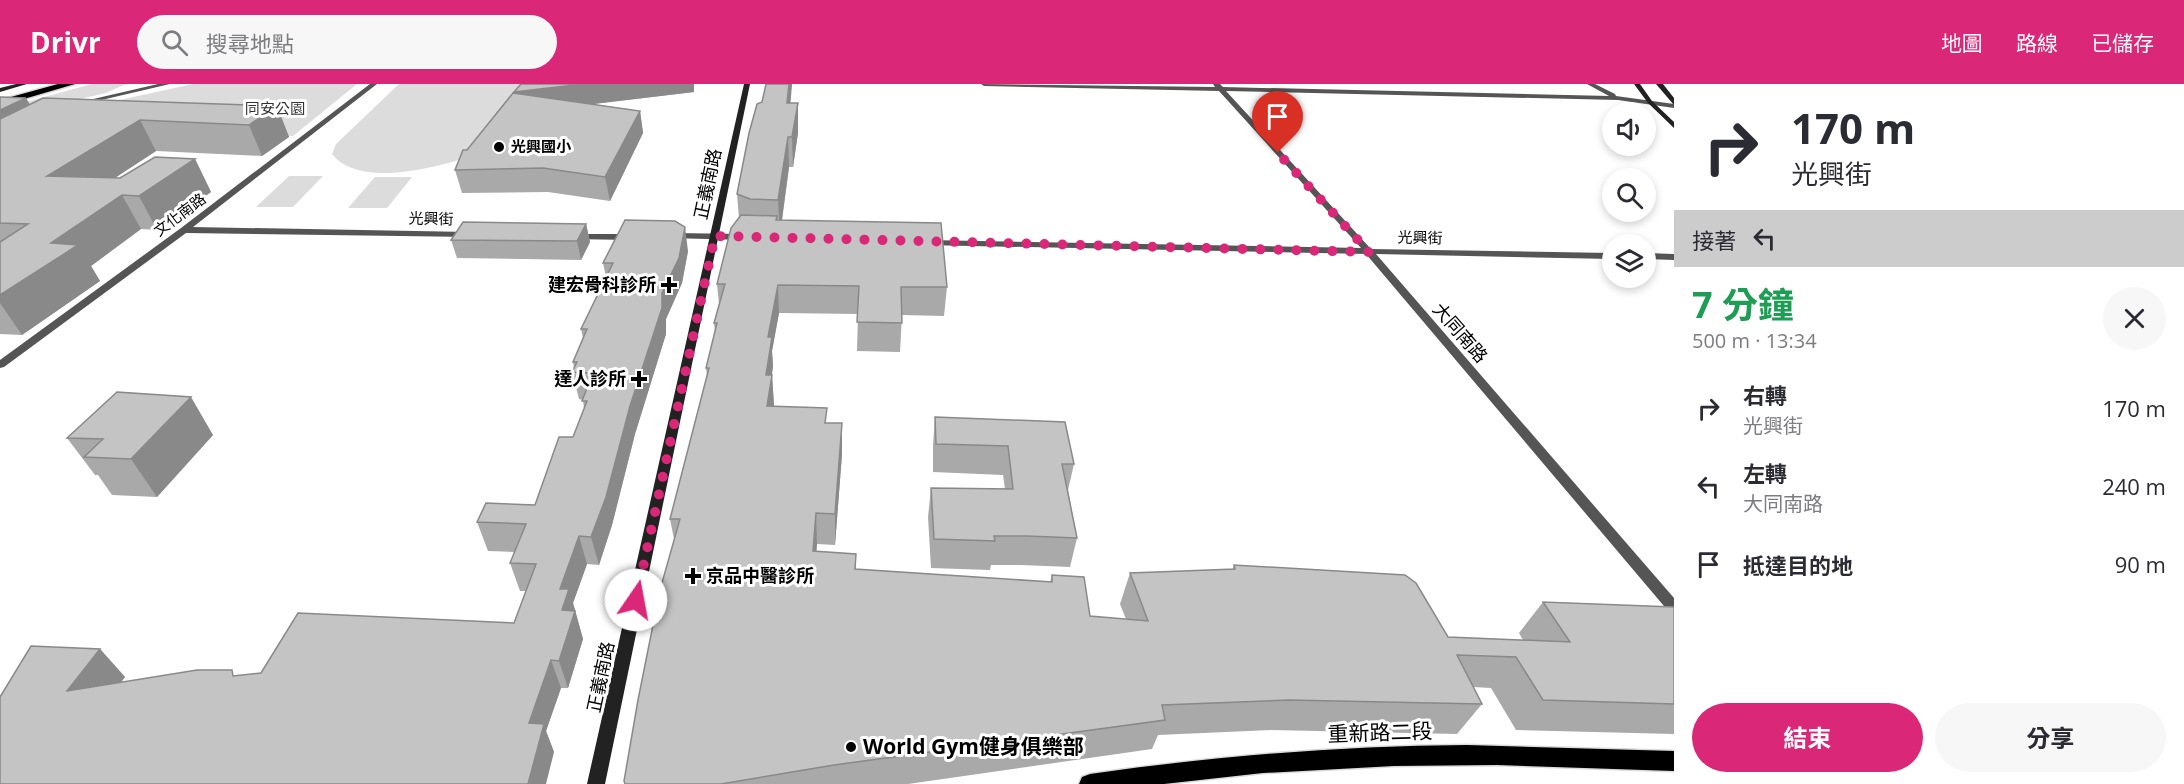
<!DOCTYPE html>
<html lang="zh-TW">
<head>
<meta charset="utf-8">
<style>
	:root { --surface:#fff; --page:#f7f7f7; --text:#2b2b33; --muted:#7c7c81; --accent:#db2777 }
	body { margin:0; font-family:"Open Sans","Noto Sans TC",sans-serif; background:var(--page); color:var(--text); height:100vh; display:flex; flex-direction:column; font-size:22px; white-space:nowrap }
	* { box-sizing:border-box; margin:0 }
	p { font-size:20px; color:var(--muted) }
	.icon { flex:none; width:33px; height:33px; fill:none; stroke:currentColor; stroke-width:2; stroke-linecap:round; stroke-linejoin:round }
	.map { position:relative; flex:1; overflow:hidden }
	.drawer { display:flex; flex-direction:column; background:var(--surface); width:510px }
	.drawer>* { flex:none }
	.banner { background:#fff; color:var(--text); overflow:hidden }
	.tools { position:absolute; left:1602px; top:18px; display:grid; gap:12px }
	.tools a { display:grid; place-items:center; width:54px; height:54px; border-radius:50%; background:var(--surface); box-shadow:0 3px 9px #0003; font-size:30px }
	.pin { position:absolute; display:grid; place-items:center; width:51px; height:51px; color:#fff; margin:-62px -26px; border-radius:50% 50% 50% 0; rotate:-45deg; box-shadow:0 0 6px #0007 }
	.pin .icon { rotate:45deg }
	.me { position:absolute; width:66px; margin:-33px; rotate:12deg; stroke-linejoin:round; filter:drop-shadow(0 0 4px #0008) }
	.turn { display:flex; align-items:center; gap:21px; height:126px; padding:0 18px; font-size:27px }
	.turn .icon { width:78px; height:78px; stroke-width:2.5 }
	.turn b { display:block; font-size:42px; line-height:51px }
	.then { display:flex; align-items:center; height:57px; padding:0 18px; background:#0003; gap:12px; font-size:22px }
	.round { display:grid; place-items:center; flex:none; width:63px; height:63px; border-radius:32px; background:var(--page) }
	.head { display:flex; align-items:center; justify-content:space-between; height:102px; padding:0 18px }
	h1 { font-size:36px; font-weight:700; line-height:45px; color:#1e9e55 }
	.action { display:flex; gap:12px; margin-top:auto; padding:12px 18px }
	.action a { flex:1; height:69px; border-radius:36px; background:var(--accent); color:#fff; font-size:24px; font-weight:700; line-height:69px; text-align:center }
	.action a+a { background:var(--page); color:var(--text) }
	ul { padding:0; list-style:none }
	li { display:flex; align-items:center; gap:18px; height:78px; padding:0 18px }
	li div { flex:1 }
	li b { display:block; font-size:22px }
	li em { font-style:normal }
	header { display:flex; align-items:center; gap:36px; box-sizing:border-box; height:84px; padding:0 30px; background:var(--accent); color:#fff }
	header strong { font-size:28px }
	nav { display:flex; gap:33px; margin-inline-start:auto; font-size:21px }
	.search { width:420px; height:54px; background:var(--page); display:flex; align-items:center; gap:15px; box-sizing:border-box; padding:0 21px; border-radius:33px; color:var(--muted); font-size:22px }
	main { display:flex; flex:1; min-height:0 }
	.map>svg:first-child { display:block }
</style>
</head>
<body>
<header>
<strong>Drivr</strong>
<div class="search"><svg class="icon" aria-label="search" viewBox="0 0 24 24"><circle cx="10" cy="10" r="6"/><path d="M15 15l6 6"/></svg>搜尋地點</div>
<nav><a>地圖</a><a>路線</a><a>已儲存</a></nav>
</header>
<main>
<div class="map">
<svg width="1674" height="700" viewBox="0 0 1674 700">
	<rect width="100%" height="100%" fill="#fff"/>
	<!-- green -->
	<g fill="#dcdcdc">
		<polygon points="92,0 126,0 106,9 0,33 0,25"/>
		<polygon points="193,0 357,0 293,52 95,41 110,18"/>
		<path d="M399,0H530L472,83H455L459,76C425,86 357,102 332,70L336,60Z"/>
		<polygon points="289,92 323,92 293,123 256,123"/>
		<polygon points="375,93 412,93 387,124 348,124"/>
	</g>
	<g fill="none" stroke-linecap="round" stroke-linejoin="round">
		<!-- primary casing -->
		<g stroke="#dbdbdb" stroke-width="3">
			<path id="primary" d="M1467,661L1674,667V687L1497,681L1394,682L1263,689L1164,700H1079L1082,693L1090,690C1215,672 1341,662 1467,661Z"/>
		</g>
		<!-- highway casing -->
		<g stroke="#dbdbdb" stroke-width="3">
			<polygon id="highway" points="58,0 75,0 0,22 0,16"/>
		</g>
		<!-- street -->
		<g fill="#555" fill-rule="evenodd">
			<polygon points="158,0 170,0 80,21 76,19"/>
			<polygon points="370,0 377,0 193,143 469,148 474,151 472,153 186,149 4,283 0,284 0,276 181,144"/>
			<polygon points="981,0 1215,3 1213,0 1220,0 1223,3 1609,12 1587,0 1595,0 1615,10 1616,12 1674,20 1674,24 1618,16 1226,7 1371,165 1612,169 1612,175 1376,170 1674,514 1674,530 1669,528 1366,170 924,161 922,159 927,156 1361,164 1219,7 984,2"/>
			<polygon points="672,149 745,150 750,153 745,156 669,154 667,152"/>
			<polygon points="573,150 631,150 636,153 631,156 570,155 568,153"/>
			<polygon points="1646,169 1674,170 1674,176 1646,175"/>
		</g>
		<!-- secondary -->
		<g fill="#222" fill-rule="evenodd">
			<polygon points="16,0 27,0 0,8 0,4"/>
			<polygon points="744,0 750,0 605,700 587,700"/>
			<polygon points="1634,0 1640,0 1652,17 1674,38 1674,44 1648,19"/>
			<polygon points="1656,0 1663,0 1674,14 1674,21"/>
		</g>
		<!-- primary -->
		<use href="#primary" fill="#000" fill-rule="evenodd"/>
		<!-- highway -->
		<use href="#highway" fill="#000" fill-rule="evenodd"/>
	</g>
	<!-- wall -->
	<g fill="#a9a9a9">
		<polygon points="514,8 694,8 592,20 640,27 643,49 610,117 548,108 462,109 455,86 467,66 514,9"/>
		<polygon points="0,13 30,21 277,22 289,53 262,72 156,67 115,94 120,94 195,75 211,108 157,146 141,145 91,182 100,197 22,251 0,250"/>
		<polygon points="791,19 798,19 798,49 793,83 789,83 782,137 947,203 944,232 902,231 900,268 857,267 858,230 779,229 772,267 773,282 772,291 774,322 827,339 842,339 842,370 835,461 817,460 816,467 856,470 856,485 1050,498 1052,491 1090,532 1126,535 1120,520 1130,489 1232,486 1234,481 1448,553 1523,556 1519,549 1543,518 1674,523 1674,650 1516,646 1491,604 1473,603 1482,620 1457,650 1271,646 1158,651 1152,665 908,700 625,700 674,455 670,435 707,291 706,284 715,247 714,239 719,220 717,200 739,135 737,110"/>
		<polygon points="586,140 590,158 581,176 457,174 451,156"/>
		<polygon points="688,167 682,199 666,235 666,250 635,350 612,441 599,481 587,480 573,519 583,555 568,604 561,604 546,647 554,668 0,700 100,565 125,593 121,598 236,592 261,589 514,539 526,507 520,507 510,479 515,468 488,467 477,438 535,421 573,353 584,325 583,316 579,315 572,288 574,284 573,278 583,254 581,245 606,193 603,179"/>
		<polygon points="935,333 1074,380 1068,406 1077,454 1070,483 1021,481 991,481 990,486 931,484 928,433 931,404 1005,405 1003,391 933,388 933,361"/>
		<polygon points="213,351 157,413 112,411 98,391 95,391 67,354"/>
	</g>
	<!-- shaded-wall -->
	<g fill="#898989">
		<polygon points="583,0 694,0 694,8 519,29 514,8"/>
		<polygon points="789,0 792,0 792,1 788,48 787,19"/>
		<polygon points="26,14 44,44 0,67 0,26"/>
		<polygon points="798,19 798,49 793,83 792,53"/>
		<polygon points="277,22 289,53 262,72 249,41"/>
		<polygon points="640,27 643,49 610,117 605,93"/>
		<polygon points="140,36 156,67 67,125 47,92"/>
		<polygon points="788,53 789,83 780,149 778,116"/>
		<polygon points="195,75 211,108 157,146 139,112"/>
		<polygon points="122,111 141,145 91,182 100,197 22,251 0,219 0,211 51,159"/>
		<polygon points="586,140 590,158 581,176 577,157"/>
		<polygon points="685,143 688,167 682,199 666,235 666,250 635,350 612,441 599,481 591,453 662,209"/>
		<polygon points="778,201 779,229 772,267 773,282 770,302 772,291 774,321 769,352 766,291 768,253"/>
		<polygon points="191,313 213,351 157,413 131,375"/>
		<polygon points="842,339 842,370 835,461 835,430"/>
		<polygon points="816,429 817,460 814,498 813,467"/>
		<polygon points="579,452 587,480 573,519 583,555 568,604 559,577 562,526 560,505"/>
		<polygon points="100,565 125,593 94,634 67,607"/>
		<polygon points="551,576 561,604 546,647 554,668 546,700 528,700 529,639"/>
	</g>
	<!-- building -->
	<g fill="#c4c4c4" stroke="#898989" stroke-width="1.5">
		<polygon points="521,0 583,0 514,8"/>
		<polygon points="766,0 789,0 787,19 798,19 792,53 788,53 778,116 750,115 737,110 749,49 757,20 762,18"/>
		<polygon points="513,9 640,27 605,93 543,84 455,86 463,66 467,66"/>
		<polygon points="0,13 1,13 26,14 0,26"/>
		<polygon points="43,14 277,22 249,41 140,36 47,92 120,94 155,73 195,75 139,112 122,111 51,159 78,161 0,211 0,158 28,140 0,139 0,35"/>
		<polygon points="741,131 777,132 776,136 941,139 947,203 901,203 902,239 857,238 859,202 778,201 768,253 772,253 766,291 772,291 767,322 827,324 825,339 842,339 835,430 816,429 813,467 856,470 855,485 1052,498 1052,491 1084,493 1090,532 1148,537 1130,489 1235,485 1234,481 1405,491 1416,499 1448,553 1570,558 1543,518 1674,523 1674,620 1543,616 1516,573 1457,571 1482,620 1288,616 1162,621 1165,636 834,681 721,700 625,700 624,697 638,616 660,506 680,435 670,435 709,284 706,284 717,239 714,239 725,200 717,200 731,144"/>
		<polygon points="625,136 675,137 685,143 679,174 662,209 662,224 630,322 606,413 591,453 579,452 560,505 569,505 562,526 575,527 559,577 551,576 529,639 544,640 528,700 0,700 0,613 31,562 100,565 67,607 197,586 232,586 233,592 261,589 298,529 514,539 536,480 510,479 526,440 477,438 486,419 535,421 559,353 573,353 587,317 582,317 593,289 572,288 577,278 573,278 587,245 581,245 613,179 603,179"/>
		<polygon points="463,138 586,140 577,157 451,156"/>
		<polygon points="117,308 191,313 131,375 84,373 103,355 67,354"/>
		<polygon points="935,333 1065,338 1074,380 1062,380 1077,454 1027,452 994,452 995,457 934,455 931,404 1013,405 1008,362 936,360"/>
	</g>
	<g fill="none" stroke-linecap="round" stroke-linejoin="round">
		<!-- route -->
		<polyline stroke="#db2777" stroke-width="10" stroke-dasharray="0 18" points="636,516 715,152 1369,168 1278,69"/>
	</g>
	<!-- markers -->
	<g fill="#000" stroke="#fff" stroke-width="2">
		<circle cx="499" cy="63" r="6"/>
		<path d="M666 192h6v6h6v6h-6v6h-6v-6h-6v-6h6z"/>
		<path d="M636 286h6v6h6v6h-6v6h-6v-6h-6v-6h6z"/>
		<path d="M690 483h6v6h6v6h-6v6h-6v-6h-6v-6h6z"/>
		<circle cx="851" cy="663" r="6"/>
	</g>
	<g text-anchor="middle" stroke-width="6" stroke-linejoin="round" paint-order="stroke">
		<!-- far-park labels -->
		<g font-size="15" fill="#333" stroke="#fff">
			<text x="275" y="30">同安公園</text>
		</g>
		<!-- far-poi labels -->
		<g font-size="15" font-weight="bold" fill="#000" stroke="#fff" text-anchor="start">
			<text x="511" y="68">光興國小</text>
		</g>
		<!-- far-street labels -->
		<g font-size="15" fill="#000" stroke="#fff">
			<text transform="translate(180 131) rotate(-37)" y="5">文化南路</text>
			<text transform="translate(431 135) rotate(1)" y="5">光興街</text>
			<text transform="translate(1420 154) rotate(1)" y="5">光興街</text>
		</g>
		<!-- street labels -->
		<g font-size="18" fill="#000" stroke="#fff">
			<text transform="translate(708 100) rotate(-78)" y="6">正義南路</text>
			<text transform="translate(1460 249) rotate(49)" y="6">大同南路</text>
			<text transform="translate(601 593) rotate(-78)" y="6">正義南路</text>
		</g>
		<!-- poi labels -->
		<g font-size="18" font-weight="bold" fill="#000" stroke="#fff" text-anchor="end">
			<text x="656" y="207">建宏骨科診所</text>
			<text x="626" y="301">達人診所</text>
			<text x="706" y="498" text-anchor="start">京品中醫診所</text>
		</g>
		<!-- near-street labels -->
		<g font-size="21" fill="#000" stroke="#fff">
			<text transform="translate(1380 649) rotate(-2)" y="7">重新路二段</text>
		</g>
		<!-- near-poi labels -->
		<g font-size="21" font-weight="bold" fill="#000" stroke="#fff" text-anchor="start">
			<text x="863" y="670">World Gym健身俱樂部</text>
		</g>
	</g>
</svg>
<div class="tools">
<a><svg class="icon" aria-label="sound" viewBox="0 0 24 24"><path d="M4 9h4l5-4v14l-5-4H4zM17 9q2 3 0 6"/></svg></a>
<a><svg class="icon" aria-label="search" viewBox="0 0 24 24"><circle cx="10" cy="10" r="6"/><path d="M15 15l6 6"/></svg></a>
<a><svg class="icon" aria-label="layers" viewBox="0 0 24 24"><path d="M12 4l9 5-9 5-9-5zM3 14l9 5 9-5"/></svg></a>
</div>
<div class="pin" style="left:1278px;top:69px;background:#d93025"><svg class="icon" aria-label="arrive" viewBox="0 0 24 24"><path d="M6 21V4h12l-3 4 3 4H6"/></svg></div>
<svg class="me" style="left:636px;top:516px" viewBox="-20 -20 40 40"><circle r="19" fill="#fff"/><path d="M0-13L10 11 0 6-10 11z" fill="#db2777"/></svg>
</div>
<section class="drawer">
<div class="banner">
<div class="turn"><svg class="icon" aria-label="right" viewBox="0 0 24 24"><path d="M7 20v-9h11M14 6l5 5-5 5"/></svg><div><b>170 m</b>光興街</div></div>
<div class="then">接著<svg class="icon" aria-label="left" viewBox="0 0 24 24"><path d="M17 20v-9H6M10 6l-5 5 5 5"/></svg></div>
</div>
<div class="head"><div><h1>7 分鐘</h1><p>500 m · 13:34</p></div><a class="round"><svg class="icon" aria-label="close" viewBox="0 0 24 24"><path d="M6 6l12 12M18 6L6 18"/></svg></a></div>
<ul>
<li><svg class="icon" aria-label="right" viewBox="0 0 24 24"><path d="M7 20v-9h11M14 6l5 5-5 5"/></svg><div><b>右轉</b><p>光興街</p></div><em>170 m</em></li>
<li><svg class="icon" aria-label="left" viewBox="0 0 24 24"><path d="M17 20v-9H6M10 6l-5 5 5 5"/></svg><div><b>左轉</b><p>大同南路</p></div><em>240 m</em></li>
<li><svg class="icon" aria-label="arrive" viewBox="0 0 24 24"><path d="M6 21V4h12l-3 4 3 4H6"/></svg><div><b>抵達目的地</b></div><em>90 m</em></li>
</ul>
<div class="action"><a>結束</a><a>分享</a></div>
</section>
</main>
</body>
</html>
